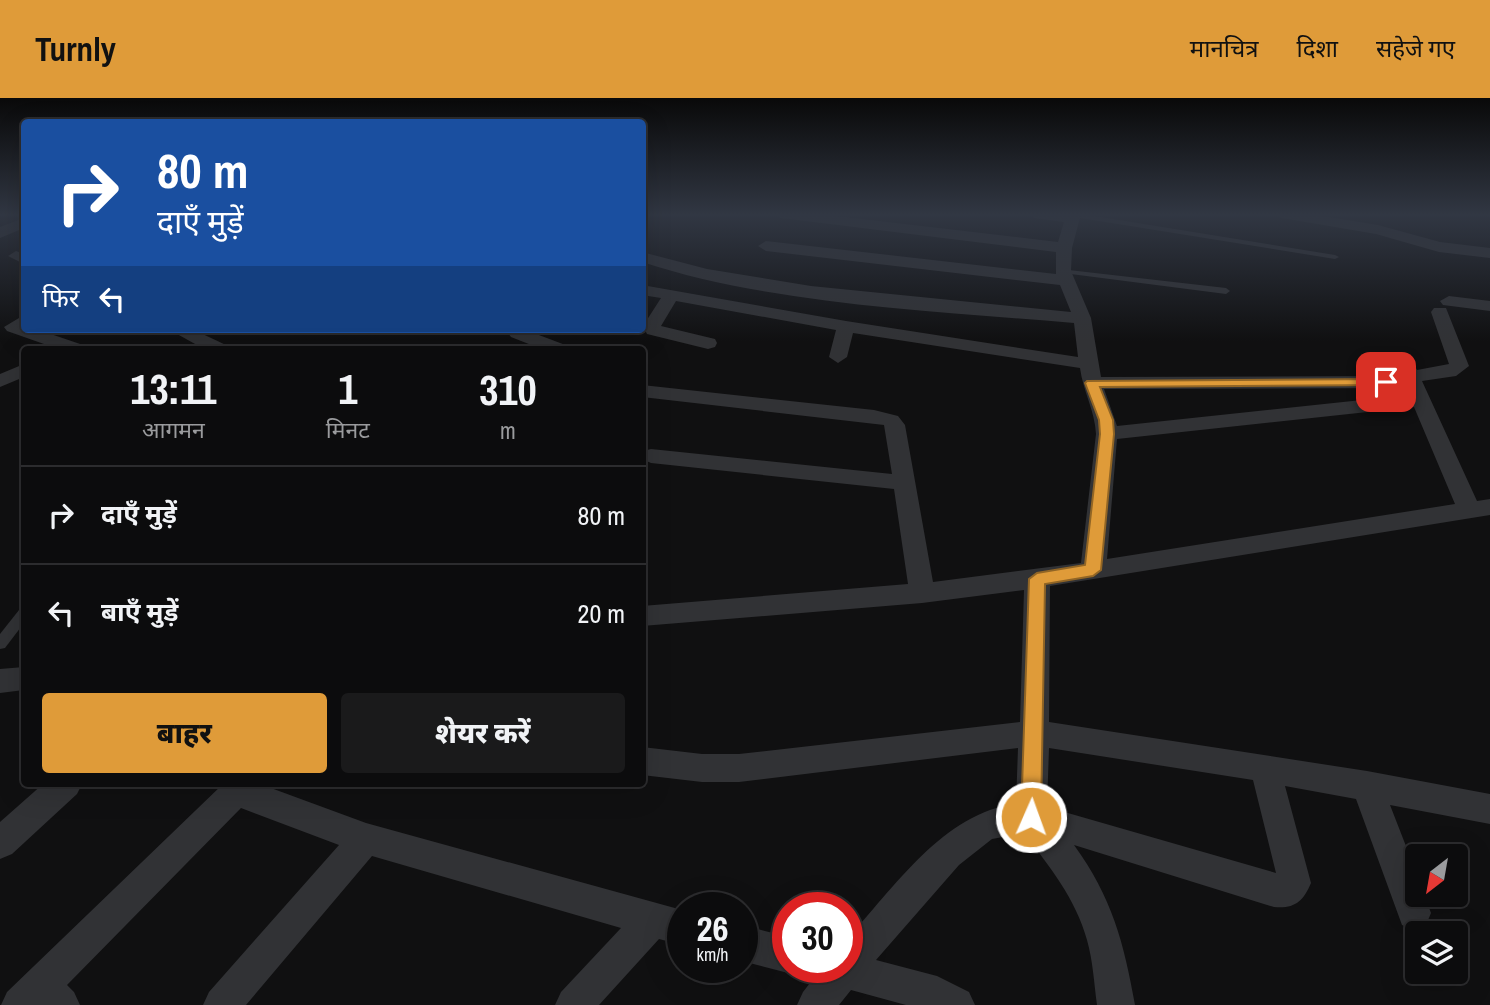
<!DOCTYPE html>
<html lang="hi">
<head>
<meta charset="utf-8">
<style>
	:root { --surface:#0c0c0d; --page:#1a1a1b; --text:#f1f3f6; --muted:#9a9b9d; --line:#2c2c2e; --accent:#df9b39 }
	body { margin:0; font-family:"Archivo Narrow","Noto Sans Devanagari",sans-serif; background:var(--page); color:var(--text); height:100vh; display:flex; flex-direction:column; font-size:26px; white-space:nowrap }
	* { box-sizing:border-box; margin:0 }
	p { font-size:23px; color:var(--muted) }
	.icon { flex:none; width:38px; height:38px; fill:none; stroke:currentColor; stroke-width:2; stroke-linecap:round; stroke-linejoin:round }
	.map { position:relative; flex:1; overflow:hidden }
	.panel { position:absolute; left:21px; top:248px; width:625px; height:441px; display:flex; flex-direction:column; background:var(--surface); border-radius:7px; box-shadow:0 7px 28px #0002,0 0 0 2px var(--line) }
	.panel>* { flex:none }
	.top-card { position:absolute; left:21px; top:21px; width:625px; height:214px; border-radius:7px; box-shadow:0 7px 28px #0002,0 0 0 2px var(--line); background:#1a4fa0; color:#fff; overflow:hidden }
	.needle { width:46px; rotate:211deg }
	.controls { position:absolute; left:1405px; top:746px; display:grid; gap:14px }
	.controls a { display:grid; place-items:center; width:63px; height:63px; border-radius:7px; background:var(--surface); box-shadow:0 7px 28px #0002,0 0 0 2px var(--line); font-size:35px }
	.speed { position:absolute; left:667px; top:794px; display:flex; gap:14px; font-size:35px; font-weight:700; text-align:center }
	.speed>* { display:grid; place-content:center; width:91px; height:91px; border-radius:50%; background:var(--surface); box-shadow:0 7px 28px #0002,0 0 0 2px var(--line); line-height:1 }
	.speed small { font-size:18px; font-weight:400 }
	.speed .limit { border:10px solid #d22; background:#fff; color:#111 }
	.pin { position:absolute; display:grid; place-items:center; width:60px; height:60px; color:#fff; margin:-30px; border-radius:14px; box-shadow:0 4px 10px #0006 }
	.me { position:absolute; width:77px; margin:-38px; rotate:2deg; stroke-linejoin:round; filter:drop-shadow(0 0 5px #0008) }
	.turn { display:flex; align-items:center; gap:24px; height:147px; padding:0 21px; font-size:32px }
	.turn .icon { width:91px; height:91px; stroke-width:2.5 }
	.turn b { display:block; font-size:49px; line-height:60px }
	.then { display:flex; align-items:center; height:66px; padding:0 21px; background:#0003; gap:14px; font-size:26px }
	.eta { display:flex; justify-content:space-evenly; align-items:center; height:119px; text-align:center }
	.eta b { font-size:42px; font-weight:800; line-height:49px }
	.cta { display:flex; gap:14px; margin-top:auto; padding:14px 21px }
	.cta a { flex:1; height:80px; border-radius:7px; background:var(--accent); color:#111; font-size:28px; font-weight:800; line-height:80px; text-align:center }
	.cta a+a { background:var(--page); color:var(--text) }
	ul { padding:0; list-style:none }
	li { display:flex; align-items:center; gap:21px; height:98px; padding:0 21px; border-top:2px solid var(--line) }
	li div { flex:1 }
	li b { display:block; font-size:26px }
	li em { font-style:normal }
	header { display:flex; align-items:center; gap:42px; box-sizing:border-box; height:98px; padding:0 35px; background:var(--accent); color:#111 }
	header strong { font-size:33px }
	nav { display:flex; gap:38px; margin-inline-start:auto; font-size:24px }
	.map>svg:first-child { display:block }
</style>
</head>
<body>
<header>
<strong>Turnly</strong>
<nav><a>मानचित्र</a><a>दिशा</a><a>सहेजे गए</a></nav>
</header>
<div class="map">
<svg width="1490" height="907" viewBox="0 0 1490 907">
	<rect width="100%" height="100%" fill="#101011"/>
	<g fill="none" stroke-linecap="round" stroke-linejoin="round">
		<!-- lane -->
		<g fill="#313235" fill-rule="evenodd">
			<polygon points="1071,116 1082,116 1335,157 1339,159 1335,161 1074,119"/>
			<polygon points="1060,171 1226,190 1230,193 1226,196 1063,175 1059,173"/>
			<polygon points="24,511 24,525 5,550 0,551 0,536 19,512"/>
		</g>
		<!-- street -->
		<g fill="#313235" fill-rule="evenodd">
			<path d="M774,116H819L1058,144L1064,124L1034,120L1027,116H1081L1072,150L1071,173L1091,220L1101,279L1400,278L1394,264L1397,260H1411L1417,272L1449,266L1431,214L1434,210H1446L1469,268L1456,278L1422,283L1477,403L1490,401V417L1050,488L1049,624L1367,673L1490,696V726L1390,707L1418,779V796H1424L1431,815L1426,827L1414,832L1402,827L1356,701L1285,688L1311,785C1303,804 1294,811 1274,809L1074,747C1112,799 1124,845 1135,907H1097C1094,885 1093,863 1087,842C1076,801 1049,768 1024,735L992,741L959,767L876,862L937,878L969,894L975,907H906L851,892L839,907H797L803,894L820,872L819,870H847V841C893,791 944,714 1016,706L1018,650L739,684H702L642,677V649L702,656H739L1020,624L1024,492L922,505L642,528V508L908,486L894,391L651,365L642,361L643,353L651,351L892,376L884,327L642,299V287L874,312L898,318L905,327L933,484L1081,465L1096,336C1095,313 1083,293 1080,270L853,235L847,259L838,265L829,259L836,232L676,203L661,228L715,241L717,245L715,249L708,251L647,236L643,228L661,200L642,197V187L846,223L1078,259L1074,225C936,213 773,207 642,164V154L707,171L811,188L1071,214L1060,187L766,153L758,148L766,143L1056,176V154L781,120ZM1406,290L1409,297L1117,328L1104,291ZM1414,309L1455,406L1107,461L1117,341ZM1049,650L1253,682L1276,775L1047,709Z"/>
			<polygon points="1275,116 1310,116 1378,127 1440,144 1490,150 1490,160 1439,154 1376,136 1282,120"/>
			<polygon points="24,120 24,130 0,140 0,129"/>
			<polygon points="16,153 24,156 24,166 8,158"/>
			<polygon points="1449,198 1490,203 1490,213 1443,207 1440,203"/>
			<polygon points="24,217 24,231 36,231 86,248 88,252 61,252 7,233 4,229"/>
			<polygon points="168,231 192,231 228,248 230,252 206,252"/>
			<polygon points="511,231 523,231 568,248 570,252 544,252 511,239 508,235"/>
			<polygon points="24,266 24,279 0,289 0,276"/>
			<polygon points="24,569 24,592 0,595 0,571"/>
			<polygon points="43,686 82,686 77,696 12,756 0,761 0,724"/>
			<polygon points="223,686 260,686 366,725 682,812 682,847 659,841 599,907 555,907 561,894 621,830 372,758 246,907 203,907 209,894 339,747 241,710 67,887 74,894 80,907 1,907 7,894"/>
			<polygon points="742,827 788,839 788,870 801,870 788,875 742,863"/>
		</g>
	</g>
	<!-- sky -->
	<linearGradient id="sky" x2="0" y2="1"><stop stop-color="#090909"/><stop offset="0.48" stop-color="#313743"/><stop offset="1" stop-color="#313743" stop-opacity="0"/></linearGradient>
	<rect width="1490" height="243" fill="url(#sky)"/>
	<!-- route -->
	<polygon fill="#df9b39" stroke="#916525" stroke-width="2" points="1386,281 1392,284 1390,287 1100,289 1113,322 1114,336 1101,472 1093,478 1045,486 1041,719 1038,725 1031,728 1024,725 1021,719 1029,481 1037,475 1085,467 1100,336 1099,322 1085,285 1087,283"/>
</svg>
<div class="controls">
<a><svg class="needle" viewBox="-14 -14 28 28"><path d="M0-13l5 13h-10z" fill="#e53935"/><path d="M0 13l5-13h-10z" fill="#9a9b9d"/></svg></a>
<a><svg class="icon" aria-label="layers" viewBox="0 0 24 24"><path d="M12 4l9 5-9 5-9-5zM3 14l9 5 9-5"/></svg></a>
</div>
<div class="speed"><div>26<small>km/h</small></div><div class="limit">30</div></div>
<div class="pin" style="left:1386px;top:284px;background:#d93025"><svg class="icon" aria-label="arrive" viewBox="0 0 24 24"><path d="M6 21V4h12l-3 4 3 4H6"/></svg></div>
<svg class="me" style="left:1031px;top:719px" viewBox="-20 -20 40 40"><circle r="17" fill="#df9b39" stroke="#fff" stroke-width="3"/><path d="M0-11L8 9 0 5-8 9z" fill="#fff"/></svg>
<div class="top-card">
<div class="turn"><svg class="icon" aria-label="right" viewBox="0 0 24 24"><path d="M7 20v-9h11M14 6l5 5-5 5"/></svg><div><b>80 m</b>दाएँ मुड़ें</div></div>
<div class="then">फिर<svg class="icon" aria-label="left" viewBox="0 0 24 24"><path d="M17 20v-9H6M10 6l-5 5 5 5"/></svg></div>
</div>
<section class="panel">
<div class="eta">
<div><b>13:11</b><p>आगमन</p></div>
<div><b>1</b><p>मिनट</p></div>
<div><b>310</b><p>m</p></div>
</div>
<ul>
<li><svg class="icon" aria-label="right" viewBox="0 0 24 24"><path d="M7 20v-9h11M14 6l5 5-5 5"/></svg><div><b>दाएँ मुड़ें</b></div><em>80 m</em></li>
<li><svg class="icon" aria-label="left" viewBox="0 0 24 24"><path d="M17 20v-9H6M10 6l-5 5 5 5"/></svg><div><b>बाएँ मुड़ें</b></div><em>20 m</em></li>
</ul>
<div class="cta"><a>बाहर</a><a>शेयर करें</a></div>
</section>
</div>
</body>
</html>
